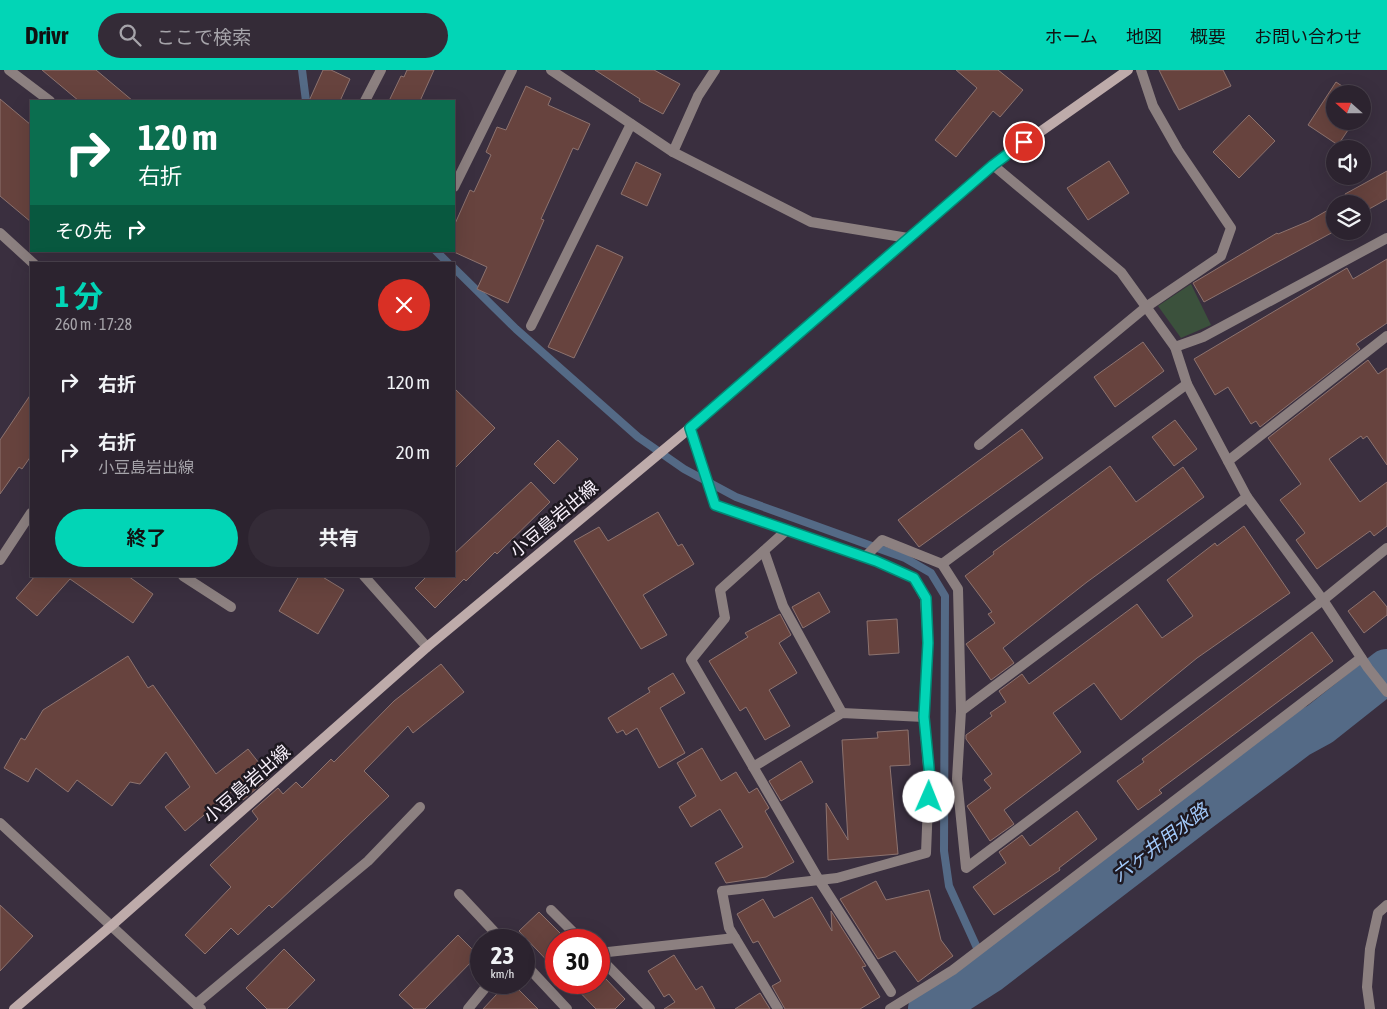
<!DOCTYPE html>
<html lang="ja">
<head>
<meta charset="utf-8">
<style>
	:root { --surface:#2c232f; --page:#342b37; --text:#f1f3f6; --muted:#a6a4aa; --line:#48404b; --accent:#02d5b6 }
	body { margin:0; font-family:"Asap Condensed","Noto Sans JP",sans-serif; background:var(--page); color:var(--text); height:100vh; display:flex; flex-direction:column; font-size:19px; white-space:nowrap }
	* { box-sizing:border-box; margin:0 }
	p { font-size:16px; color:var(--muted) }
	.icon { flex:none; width:28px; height:28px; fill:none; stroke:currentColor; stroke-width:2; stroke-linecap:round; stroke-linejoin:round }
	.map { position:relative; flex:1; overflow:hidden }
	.sheet { position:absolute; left:30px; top:192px; width:425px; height:315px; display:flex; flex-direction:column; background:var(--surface); border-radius:0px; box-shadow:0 5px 20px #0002,0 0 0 1px var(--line) }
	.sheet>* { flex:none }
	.banner { position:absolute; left:30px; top:30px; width:425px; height:152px; border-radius:0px; box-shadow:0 5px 20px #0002,0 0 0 1px var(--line); background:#0b6e4f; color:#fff; overflow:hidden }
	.needle { width:32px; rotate:291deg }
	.controls { position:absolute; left:1326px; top:15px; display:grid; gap:10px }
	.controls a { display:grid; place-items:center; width:45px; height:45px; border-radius:50%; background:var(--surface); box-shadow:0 5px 20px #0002,0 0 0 1px var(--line); font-size:25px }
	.speed { position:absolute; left:470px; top:859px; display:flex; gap:10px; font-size:25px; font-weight:700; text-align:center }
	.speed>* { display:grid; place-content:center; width:65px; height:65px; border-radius:50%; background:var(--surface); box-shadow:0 5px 20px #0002,0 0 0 1px var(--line); line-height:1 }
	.speed small { font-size:12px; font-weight:400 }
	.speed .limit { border:8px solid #d22; background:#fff; color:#111 }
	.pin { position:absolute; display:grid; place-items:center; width:42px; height:42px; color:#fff; margin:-21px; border:2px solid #fff; border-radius:50%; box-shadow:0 1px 5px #0007 }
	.me { position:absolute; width:55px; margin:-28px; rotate:1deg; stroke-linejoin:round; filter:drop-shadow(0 0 4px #0008) }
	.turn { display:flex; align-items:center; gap:18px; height:105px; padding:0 25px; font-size:22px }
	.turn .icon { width:65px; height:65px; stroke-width:2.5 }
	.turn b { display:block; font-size:35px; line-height:42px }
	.then { display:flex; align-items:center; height:48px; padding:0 25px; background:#0003; gap:10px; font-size:19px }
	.round { display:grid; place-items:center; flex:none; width:52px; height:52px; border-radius:26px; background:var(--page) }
	.overview { display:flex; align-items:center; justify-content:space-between; height:85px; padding:0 25px }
	h1 { font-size:30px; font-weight:700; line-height:38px; color:var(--accent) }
	.button { display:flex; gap:10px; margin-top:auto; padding:10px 25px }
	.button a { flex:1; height:58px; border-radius:30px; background:var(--accent); color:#111; font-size:20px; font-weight:700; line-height:58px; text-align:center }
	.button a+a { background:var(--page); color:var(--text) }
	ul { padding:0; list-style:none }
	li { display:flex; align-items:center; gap:15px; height:70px; padding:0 25px }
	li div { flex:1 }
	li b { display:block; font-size:19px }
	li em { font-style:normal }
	header { display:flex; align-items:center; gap:30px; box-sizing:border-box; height:70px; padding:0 25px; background:var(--accent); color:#111 }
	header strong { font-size:24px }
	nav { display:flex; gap:28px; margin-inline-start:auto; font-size:18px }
	.search { width:350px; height:45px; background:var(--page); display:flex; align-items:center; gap:12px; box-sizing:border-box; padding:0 18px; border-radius:28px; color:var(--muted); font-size:19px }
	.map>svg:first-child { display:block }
</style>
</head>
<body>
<header>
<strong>Drivr</strong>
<div class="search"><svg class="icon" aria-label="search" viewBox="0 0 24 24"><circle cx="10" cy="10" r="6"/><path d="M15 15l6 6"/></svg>ここで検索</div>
<nav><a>ホーム</a><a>地図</a><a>概要</a><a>お問い合わせ</a></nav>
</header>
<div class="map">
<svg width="1387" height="939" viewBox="0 0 1387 939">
	<rect width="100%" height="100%" fill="#3a2f3f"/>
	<!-- green -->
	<polygon fill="#3b513c" points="1191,214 1211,255 1181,268 1158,236"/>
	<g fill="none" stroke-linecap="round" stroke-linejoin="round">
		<!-- stream -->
		<g stroke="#546a86" stroke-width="8">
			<polyline points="302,0 306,31"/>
			<polyline points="436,181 449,194"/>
			<polyline points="454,198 516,259 638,367 684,399 736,427 905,488 931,503 945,526 944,781 949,816 988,902"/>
		</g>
		<!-- river -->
		<polyline stroke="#546a86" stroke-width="44" points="930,939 988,902 1199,740 1298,666 1320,654 1387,601"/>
	</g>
	<!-- building -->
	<g fill="#67433e" stroke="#8d736f">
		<polygon points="42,0 96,0 133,31 79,31"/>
		<polygon points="323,0 331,0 350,9 340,31 309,31"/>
		<polygon points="407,0 434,0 420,31 389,31 401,6 404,7"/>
		<polygon points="595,0 654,0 680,14 663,44 639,31 640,29"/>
		<polygon points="956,0 998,0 1023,20 1000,47 993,41 956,87 935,70 977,18"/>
		<polygon points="1159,0 1223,0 1231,16 1179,40"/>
		<polygon points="1336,12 1354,24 1335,24 1335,51 1354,51 1338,75 1308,55"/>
		<polygon points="526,16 551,28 548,35 590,54 578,80 573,78 556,116 541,149 544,150 508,233 477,219 487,197 454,182 454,156 470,120 474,122 491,85 486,82 497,57 506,60"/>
		<polygon points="0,29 31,55 31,152 0,126"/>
		<polygon points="1249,45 1275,71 1239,108 1213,82"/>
		<polygon points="1109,91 1129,123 1088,150 1067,118"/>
		<polygon points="636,92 661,104 647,136 621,124"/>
		<polygon points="1387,101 1387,129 1362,143 1362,134 1339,134 1347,129 1345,124"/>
		<polygon points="1335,136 1335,159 1331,161 1335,161 1204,232 1193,213 1277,163 1278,164 1309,151"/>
		<polygon points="597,175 623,187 574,288 548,277"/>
		<polygon points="1387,189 1387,253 1356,274 1360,279 1260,357 1256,351 1251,354 1228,317 1215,325 1194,289 1347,198 1353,209"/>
		<polygon points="1143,272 1164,301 1115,337 1094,307"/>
		<polygon points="1368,290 1378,304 1387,298 1387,395 1367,366 1363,369 1361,366 1329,389 1360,432 1387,412 1387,456 1374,466 1370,461 1317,499 1296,470 1305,463 1280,430 1301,414 1268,368"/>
		<polygon points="454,318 495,358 454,399"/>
		<polygon points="31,324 31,386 22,399 19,397 0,424 0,370"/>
		<polygon points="1175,350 1197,379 1174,396 1152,367"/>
		<polygon points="1022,359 1043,388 919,477 898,450"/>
		<polygon points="558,370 578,389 554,414 534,394"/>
		<polygon points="1110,396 1136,432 1183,397 1204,427 1087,512 1003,578 1014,593 991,610 966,574 995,553 988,544 992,542 965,506 994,484 993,482"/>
		<polygon points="531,412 550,432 497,484 495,482 466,511 464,509 435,538 415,518 427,506 454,506 454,484"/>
		<polygon points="658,442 678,476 682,474 694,494 643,525 667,565 641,579 574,471 599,457 608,471"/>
		<polygon points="1244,456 1290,523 1197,588 1121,650 1094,613 1053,643 1081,682 1004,740 1014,754 990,771 967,736 991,718 984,710 992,704 966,669 966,665 992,646 990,643 1006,632 999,621 1022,604 1029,614 1137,534 1162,568 1193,546 1167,510 1215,473 1217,476"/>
		<polygon points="35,506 128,506 153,524 133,553 70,509 37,546 16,528"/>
		<polygon points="299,506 321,506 344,520 318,564 279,541"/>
		<polygon points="1374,521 1387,537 1387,545 1364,563 1348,541"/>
		<polygon points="819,522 830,542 803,558 792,537"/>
		<polygon points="780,544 791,565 779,573 797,603 769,620 790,656 765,670 746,637 740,641 709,591 748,567 745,563"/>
		<polygon points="897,549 899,583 869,585 867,551"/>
		<polygon points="1312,562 1333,591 1159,720 1162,723 1138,740 1117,711 1144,692 1142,689"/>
		<polygon points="128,586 148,618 153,615 216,704 248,679 270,707 243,730 235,719 185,761 165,737 190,717 166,682 140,714 130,712 112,736 77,710 68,722 36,698 28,712 4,698 21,668 25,670 43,640"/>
		<polygon points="441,594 464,622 413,663 408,656 364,701 389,726 272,838 269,835 238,865 231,858 205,884 185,865 231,817 210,795 258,749 252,741 278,718 283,724 296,712 302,718 331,689 334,692 394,631"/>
		<polygon points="673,603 685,623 660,638 685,683 659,698 637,658 626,665 623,660 617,663 608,648 650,622 648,618"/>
		<polygon points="908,660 910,695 890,696 898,784 828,790 826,733 848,770 842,670 878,668 877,662"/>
		<polygon points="702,678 721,711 736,702 749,723 757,718 769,738 765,741 794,792 766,807 726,813 715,793 743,777 720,739 691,757 679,737 696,726 677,693"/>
		<polygon points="801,691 813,712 781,731 769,711"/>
		<polygon points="1077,741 1097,769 1059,798 1060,800 994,845 973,817 1006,793 999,782 1022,765 1030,776"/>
		<polygon points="876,811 886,830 929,820 941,870 953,886 918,912 895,881 878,889 840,829"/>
		<polygon points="812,827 832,861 831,841 866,896 862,897 880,927 860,939 785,939 772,916 781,911 758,871 753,873 737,844 763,829 774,848"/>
		<polygon points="0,835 33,866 0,901"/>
		<polygon points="539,842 563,866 556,870 556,900 519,861"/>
		<polygon points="458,865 478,885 425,939 414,939 399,925"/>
		<polygon points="284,879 315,910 287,939 267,939 246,918"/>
		<polygon points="674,885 696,920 702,916 715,939 664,939 675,932 669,924 664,927 648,901"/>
		<polygon points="599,908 605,908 625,929 615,939 596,939 570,912 599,912"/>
		<polygon points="508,912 511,912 538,939 483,939"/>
		<polygon points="760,923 770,939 735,939"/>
	</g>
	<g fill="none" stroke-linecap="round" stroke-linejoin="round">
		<!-- minor -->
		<g stroke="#8c8080" stroke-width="10">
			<polyline points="9,0 50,31"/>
			<polyline points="551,0 673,82 811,152 908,168"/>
			<polyline points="365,31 381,0"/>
			<polyline points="673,82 698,26 715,0"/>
			<polyline points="993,95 1121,202 1175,277 1187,314 1247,427 1323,530 1368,598 1387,622"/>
			<polyline points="454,117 512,0"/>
			<polyline points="0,163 34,194"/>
			<polyline points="531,256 631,54"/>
			<polyline points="1175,277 1203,267 1387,168"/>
			<polyline points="690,358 715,435 876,491 914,508 925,528 928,573 924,647 929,708 926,783 837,808 722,821 729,858 778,939"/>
			<polyline points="979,375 1146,237 1221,186 1231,158 1178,80 1153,36 1141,0"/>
			<polyline points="1228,391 1387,266"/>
			<polyline points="1247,427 961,641 957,709 966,798 1323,530 1387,478"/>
			<polyline points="787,460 720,520 725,548 691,590 819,810 891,922"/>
			<polyline points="764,481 783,536 842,643"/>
			<polyline points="865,487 882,470 942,494"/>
			<polyline points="0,490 31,443"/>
			<polyline points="183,506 231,537"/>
			<polyline points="364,506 427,577"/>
			<polyline points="961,641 958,519 942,494 1187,314"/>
			<polyline points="753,697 842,643 924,647"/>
			<polyline points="459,824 502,870"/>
			<polyline points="551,840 581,870"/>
			<polyline points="599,883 735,868"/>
			<polyline points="599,887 650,939"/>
			<polyline points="524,893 567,939"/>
			<polyline points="196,934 368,791 420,737"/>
			<polyline points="468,939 490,912"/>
			<polyline points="890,939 953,900 1361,588"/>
			<polyline points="1370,939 1367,917 1370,879 1378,843 1387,835"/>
		</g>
		<!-- tertiary -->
		<polyline stroke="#8c8080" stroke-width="10" points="0,753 201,939"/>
		<!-- secondary -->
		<polyline stroke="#beabaa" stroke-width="10" points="14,939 111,856 427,577 690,358 993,95 1128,0"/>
	</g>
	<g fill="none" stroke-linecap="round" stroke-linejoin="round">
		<!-- route casing -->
		<g stroke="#018a76" stroke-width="12">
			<polyline id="route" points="929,727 930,708 924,647 928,573 926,528 914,508 876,491 715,435 690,358 993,95 1024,72"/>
		</g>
		<!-- route -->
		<use href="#route" stroke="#02d5b6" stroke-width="9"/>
	</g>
	<g text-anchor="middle" stroke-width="5" stroke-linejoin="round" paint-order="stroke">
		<!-- street labels -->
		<g font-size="18" fill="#f8f0fb" stroke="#1e1921">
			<text transform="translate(554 449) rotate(-40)" y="6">小豆島岩出線</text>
			<text transform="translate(247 714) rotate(-41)" y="6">小豆島岩出線</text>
		</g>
		<!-- water labels -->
		<g font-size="19" font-style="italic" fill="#a2c9fa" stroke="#1e1921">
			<text transform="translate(1160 772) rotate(-37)" y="7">六ヶ井用水路</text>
		</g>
	</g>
</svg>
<div class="controls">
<a><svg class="needle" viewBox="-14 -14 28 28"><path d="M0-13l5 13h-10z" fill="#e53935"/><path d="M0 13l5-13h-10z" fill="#a6a4aa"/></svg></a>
<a><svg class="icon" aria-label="sound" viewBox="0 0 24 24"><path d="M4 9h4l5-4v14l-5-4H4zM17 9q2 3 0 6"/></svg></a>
<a><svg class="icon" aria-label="layers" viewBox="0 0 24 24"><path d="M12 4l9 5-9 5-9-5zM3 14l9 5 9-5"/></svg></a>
</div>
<div class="speed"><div>23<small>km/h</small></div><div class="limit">30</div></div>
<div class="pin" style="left:1024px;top:72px;background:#d93025"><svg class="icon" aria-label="arrive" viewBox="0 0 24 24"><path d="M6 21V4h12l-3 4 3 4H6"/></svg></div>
<svg class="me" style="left:929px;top:727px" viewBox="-20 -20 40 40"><circle r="19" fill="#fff"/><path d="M0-13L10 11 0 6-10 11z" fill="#02d5b6"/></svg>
<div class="banner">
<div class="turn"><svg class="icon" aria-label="right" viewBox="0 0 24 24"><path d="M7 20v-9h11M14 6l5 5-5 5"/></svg><div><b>120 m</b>右折</div></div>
<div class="then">その先<svg class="icon" aria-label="right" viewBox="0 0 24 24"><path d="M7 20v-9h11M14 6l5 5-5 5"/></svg></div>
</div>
<section class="sheet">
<div class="overview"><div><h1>1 分</h1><p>260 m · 17:28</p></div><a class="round" style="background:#d93025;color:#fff"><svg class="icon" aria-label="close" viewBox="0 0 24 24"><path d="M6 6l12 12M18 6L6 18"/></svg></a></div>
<ul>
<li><svg class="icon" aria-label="right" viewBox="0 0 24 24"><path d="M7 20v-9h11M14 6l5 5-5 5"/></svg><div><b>右折</b></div><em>120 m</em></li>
<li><svg class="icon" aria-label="right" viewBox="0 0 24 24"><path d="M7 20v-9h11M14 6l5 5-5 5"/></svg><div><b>右折</b><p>小豆島岩出線</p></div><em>20 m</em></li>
</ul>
<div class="button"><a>終了</a><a>共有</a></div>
</section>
</div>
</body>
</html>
